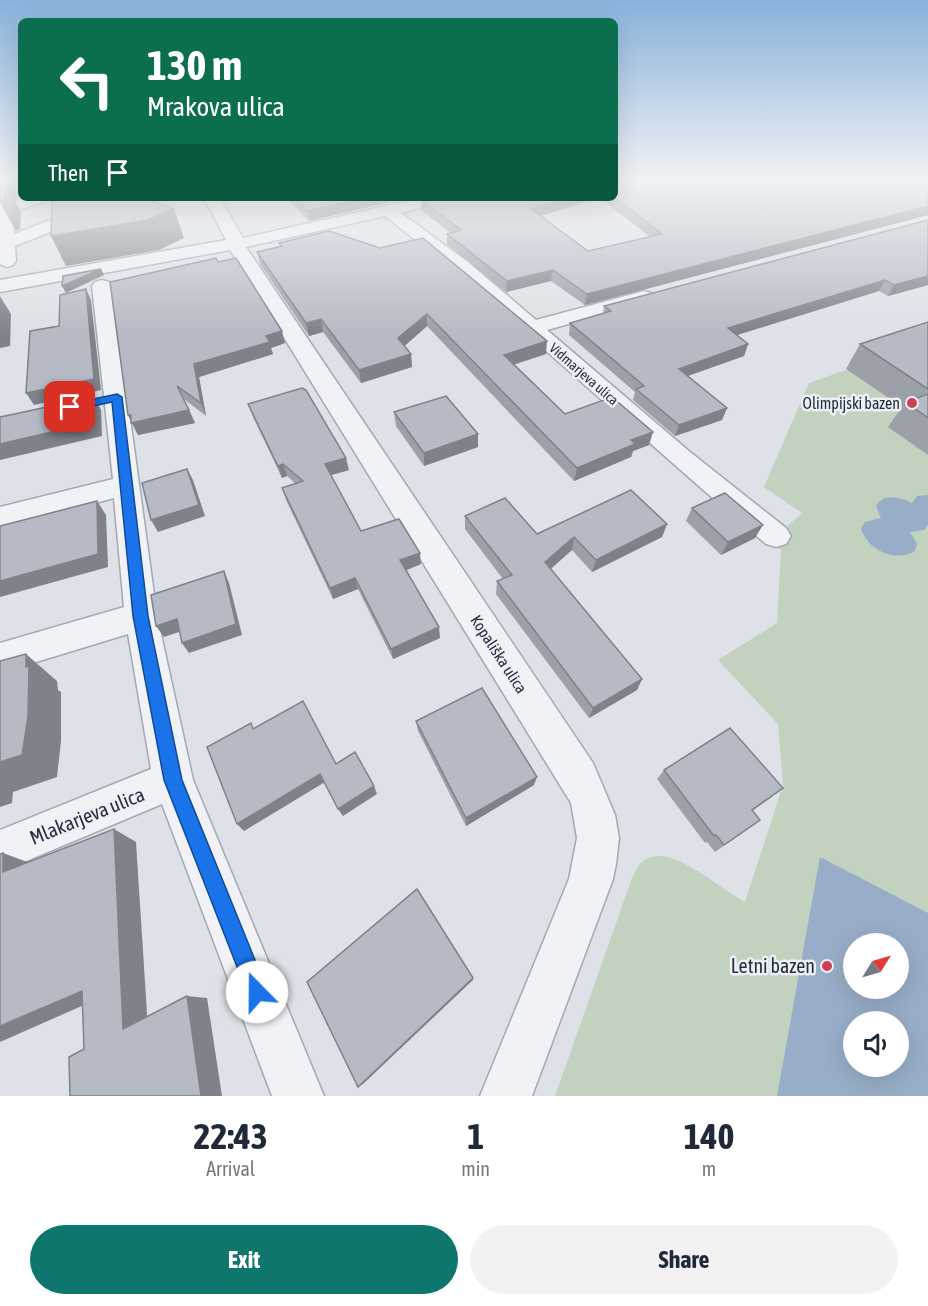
<!DOCTYPE html>
<html lang="en">
<head>
<meta charset="utf-8">
<style>
	:root { --surface:#fff; --page:#f2f2f3; --text:#1f2937; --muted:#747a83; --accent:#0f766e }
	body { margin:0; font-family:"Asap Condensed",sans-serif; background:var(--page); color:var(--text); height:100vh; display:flex; flex-direction:column; font-size:22px; white-space:nowrap }
	* { box-sizing:border-box; margin:0 }
	p { font-size:20px; color:var(--muted) }
	.icon { flex:none; width:33px; height:33px; fill:none; stroke:currentColor; stroke-width:2; stroke-linecap:round; stroke-linejoin:round }
	.map { position:relative; height:1096px; overflow:hidden }
	.details { display:flex; flex-direction:column; background:var(--surface); flex:1 }
	.details>* { flex:none }
	.top-card { position:absolute; left:18px; top:18px; width:600px; height:183px; border-radius:9px; box-shadow:0 6px 24px #0002; background:#0b6e4f; color:#fff; overflow:hidden }
	.needle { width:39px; rotate:53deg }
	.tools { position:absolute; left:843px; top:933px; display:grid; gap:12px }
	.tools a { display:grid; place-items:center; width:66px; height:66px; border-radius:50%; background:var(--surface); box-shadow:0 6px 24px #0002; font-size:30px }
	.pin { position:absolute; display:grid; place-items:center; width:51px; height:51px; color:#fff; margin:-26px; border-radius:12px; box-shadow:0 3px 9px #0006 }
	.me { position:absolute; width:66px; margin:-33px; rotate:338deg; stroke-linejoin:round; filter:drop-shadow(0 0 4px #0008) }
	.turn { display:flex; align-items:center; gap:21px; height:126px; padding:0 30px; font-size:27px }
	.turn .icon { width:78px; height:78px; stroke-width:2.5 }
	.turn b { display:block; font-size:42px; line-height:51px }
	.then { display:flex; align-items:center; height:57px; padding:0 30px; background:#0003; gap:12px; font-size:22px }
	.eta { display:flex; justify-content:space-evenly; align-items:center; height:102px; text-align:center }
	.eta b { font-size:36px; font-weight:700; line-height:42px }
	.action { display:flex; gap:12px; margin-top:auto; padding:12px 30px }
	.action a { flex:1; height:69px; border-radius:36px; background:var(--accent); color:#fff; font-size:24px; font-weight:700; line-height:69px; text-align:center }
	.action a+a { background:var(--page); color:var(--text) }
	.map>svg:first-child { display:block }
</style>
</head>
<body>
<div class="map">
<svg width="928" height="1096" viewBox="0 0 928 1096">
	<rect width="100%" height="100%" fill="#dee1e7"/>
	<!-- green -->
	<path fill="#c3d1bf" fill-rule="evenodd" d="M928,341V1096H555L632,878C635,873 638,865 642,862C668,839 720,890 745,902L783,785L778,724L718,660L777,623L781,550L771,541L802,513L764,487L809,383ZM854,944H898V988H854ZM854,1022H898V1066H854Z"/>
	<!-- water -->
	<g fill="#98adc8" fill-rule="evenodd">
		<path d="M928,495V525L924,530L910,532L917,544L915,551C895,563 868,550 861,529L865,522L881,518L876,506C884,493 900,497 912,503L917,496Z"/>
		<path d="M820,857L928,913V1096H777ZM854,944H898V988H854ZM854,1022H898V1066H854Z"/>
	</g>
	<g fill="none" stroke-linecap="round" stroke-linejoin="round">
		<!-- street casing -->
		<g stroke="#a3a8b1" stroke-width="3">
			<g id="street">
				<polygon points="0,180 11,180 12,202 23,198 47,198 45,201 13,212 14,234 108,198 130,198 128,201 15,246 16,261 13,265 7,267 0,264"/>
				<path d="M204,198H220L243,238L422,198H450L448,201L401,213L468,262L536,320L644,291L651,293L654,297L651,301L547,330L690,452L786,528L791,536L786,544L776,547L766,544C638,436 517,319 385,216L246,247L593,763L615,815L619,838L616,864L613,879L532,1096H480L569,879L577,838L571,803L230,250L0,292V280L226,240Z"/>
				<polygon points="102,280 109,282 112,286 157,616 193,780 324,1096 272,1096 162,804 0,872 0,830 151,769 128,634 0,673 0,643 124,607 114,498 0,529 0,507 113,479 92,286 95,282"/>
			</g>
		</g>
		<!-- street -->
		<use href="#street" fill="#f0f2f6" fill-rule="evenodd"/>
	</g>
	<!-- wall -->
	<g fill="#9ca0a9">
		<polygon points="928,181 928,215 585,305 551,281 506,292 447,244 447,234 451,233 421,210 421,200 429,198 597,198 541,216 588,251 650,237 600,198"/>
		<polygon points="287,198 414,198 406,198 309,221"/>
		<polygon points="928,220 928,285 888,296 879,291 737,335 748,344 744,356 688,376 727,408 722,420 675,436 633,400 635,392 569,335 570,323 603,314 604,306"/>
		<polygon points="279,243 546,354 513,365 565,414 649,445 633,451 631,457 574,481 427,326 404,346 411,354 412,367 361,383 323,332 309,336 260,264 257,252 280,247"/>
		<polygon points="218,262 285,343 271,348 273,354 199,377 206,416 184,399 195,423 138,435 128,415"/>
		<polygon points="928,322 928,455 888,427 902,407 846,369 860,344"/>
		<polygon points="248,404 349,470 331,475 361,531 421,564 406,570 440,638 393,659 358,589 333,599 286,500 282,488 295,483 287,476 282,478 253,417"/>
		<polygon points="394,412 478,434 478,447 424,466 396,426"/>
		<polygon points="692,508 755,538 721,555 686,521"/>
		<polygon points="465,516 537,534 667,524 662,537 592,572 572,550 551,569 642,679 637,690 589,718 496,594 497,581 503,579 465,529"/>
		<polygon points="416,721 534,785 466,826 418,731"/>
		<polygon points="664,770 772,797 752,811 760,820 715,852 707,842 705,843 657,779"/>
	</g>
	<!-- shaded-wall -->
	<g fill="#7f8289">
		<polygon points="4,180 21,180 21,196 14,199 21,212 20,229 16,231 0,202 6,184"/>
		<polygon points="122,198 164,198 156,201 161,215 174,209 184,238 159,250 66,266 51,236"/>
		<polygon points="364,198 406,198 309,221 307,211"/>
		<polygon points="567,198 597,198 531,219 531,209"/>
		<polygon points="928,206 928,215 585,305 587,294"/>
		<polygon points="101,269 104,275 66,293 62,286"/>
		<polygon points="553,270 551,281 506,292 507,281"/>
		<polygon points="928,276 928,285 888,296 894,285"/>
		<polygon points="885,280 879,291 724,339 728,328"/>
		<polygon points="86,289 91,300 101,390 34,405 26,393"/>
		<polygon points="0,296 11,314 10,346 0,348"/>
		<polygon points="427,314 427,326 399,351 398,338"/>
		<polygon points="321,319 323,332 309,336 306,323"/>
		<polygon points="282,331 285,343 271,348 273,354 199,377 206,416 201,403 194,364 266,336"/>
		<polygon points="547,341 546,354 503,368 504,355"/>
		<polygon points="748,344 744,356 676,380 679,369"/>
		<polygon points="411,354 412,367 361,383 359,370"/>
		<polygon points="94,397 101,410 102,436 0,460 0,444"/>
		<polygon points="727,408 722,420 675,436 679,425"/>
		<polygon points="189,410 195,423 138,435 128,415"/>
		<polygon points="653,432 649,445 633,451 631,457 574,481 577,468 631,440"/>
		<polygon points="478,434 478,447 424,466 424,453"/>
		<polygon points="346,458 349,470 328,476 325,464"/>
		<polygon points="283,464 287,476 282,478 278,466"/>
		<polygon points="187,469 193,480 205,516 158,532 151,520"/>
		<polygon points="97,501 106,515 108,567 0,597 0,581"/>
		<polygon points="667,524 662,537 592,572 596,560"/>
		<polygon points="763,525 755,538 721,555 728,542"/>
		<polygon points="574,537 572,550 543,575 545,562"/>
		<polygon points="420,553 421,564 402,572 400,560"/>
		<polygon points="224,571 229,583 242,635 189,653 182,643"/>
		<polygon points="355,578 358,589 333,599 330,588"/>
		<polygon points="177,619 185,630 164,637 156,626"/>
		<polygon points="439,627 440,638 393,659 391,649"/>
		<polygon points="26,654 57,681 58,690 61,692 61,741 57,777 13,792 12,803 0,807 0,762 26,667"/>
		<polygon points="642,679 637,690 589,718 593,708"/>
		<polygon points="320,774 325,782 244,831 237,824"/>
		<polygon points="537,777 534,785 466,826 466,818"/>
		<polygon points="374,786 377,794 343,816 338,809"/>
		<polygon points="114,829 136,842 148,1029 123,1029"/>
		<polygon points="3,853 33,864 3,872"/>
		<polygon points="473,978 473,980 363,1084 358,1087"/>
		<polygon points="82,991 109,994 0,1042 0,1026"/>
		<polygon points="187,996 207,998 222,1096 201,1096"/>
	</g>
	<!-- building -->
	<g fill="#b5bac4" stroke="#7f8289" stroke-width="1.5">
		<polygon points="615,180 923,180 928,181 928,206 587,294 553,270 507,281 447,234 461,230 421,200 429,198 567,198 531,209 588,251 662,234 615,198"/>
		<polygon points="6,184 4,201 0,202 0,186"/>
		<polygon points="56,198 152,198 155,199 151,201 174,209 148,220 51,236 52,200"/>
		<polygon points="294,198 364,198 307,211"/>
		<polygon points="928,220 928,276 894,285 885,280 728,328 748,344 679,369 727,408 679,425 636,389 644,386 570,323 611,311 604,306"/>
		<polygon points="329,231 380,248 423,238 547,341 504,355 565,414 612,397 653,432 631,440 635,444 577,468 427,314 398,338 411,354 359,370 321,319 306,323 257,252 282,246 279,243"/>
		<polygon points="216,258 218,262 236,258 282,331 266,336 270,342 194,364 201,403 177,386 189,410 131,423 131,415 128,415 110,282"/>
		<polygon points="101,269 62,286 63,276"/>
		<polygon points="86,289 94,379 26,393 30,331 59,326 60,295"/>
		<polygon points="928,322 928,389 860,344"/>
		<polygon points="302,388 306,390 346,458 325,464 361,531 399,519 420,553 400,560 439,627 391,649 355,578 330,588 282,488 303,481 283,464 278,466 248,404"/>
		<polygon points="928,394 928,418 906,402"/>
		<polygon points="446,396 478,434 424,453 394,412"/>
		<polygon points="94,397 94,422 0,444 0,417"/>
		<polygon points="187,469 199,505 151,520 142,483"/>
		<polygon points="631,490 667,524 596,560 574,537 545,562 642,679 593,708 497,581 512,575 465,516 505,498 537,534"/>
		<polygon points="725,493 763,525 728,542 692,508"/>
		<polygon points="97,501 98,554 0,581 0,526"/>
		<polygon points="224,571 236,624 182,643 177,619 156,626 151,595"/>
		<polygon points="26,654 26,667 29,666 28,717 22,755 0,762 0,661"/>
		<polygon points="482,688 537,777 466,818 416,721"/>
		<polygon points="303,701 336,764 355,752 374,786 338,809 320,774 237,824 207,747 251,723 253,729"/>
		<polygon points="730,728 783,788 752,810 760,820 724,845 716,835 714,836 664,770"/>
		<polygon points="114,829 123,1029 187,996 201,1096 70,1096 69,1057 84,1049 82,991 0,1026 0,854 3,853 3,872"/>
		<polygon points="417,889 473,978 358,1087 307,982"/>
	</g>
	<!-- sky -->
	<linearGradient id="sky" x2="0" y2="1"><stop stop-color="#88b1db"/><stop offset="0.54" stop-color="#f0f2f4"/><stop offset="1" stop-color="#f0f2f4" stop-opacity="0"/></linearGradient>
	<rect width="928" height="333" fill="url(#sky)"/>
	<!-- route -->
	<polygon fill="#1a73e8" stroke="#114b97" stroke-width="1.5" points="117,394 122,397 148,616 182,780 268,992 265,1000 257,1003 250,1000 164,780 133,616 112,402 70,411 64,407 70,404"/>
	<!-- markers -->
	<g fill="#cf4050" stroke="#edf0f5" stroke-width="2">
		<circle cx="912" cy="403" r="6"/>
		<circle cx="827" cy="966" r="6"/>
	</g>
	<g text-anchor="middle" stroke-width="5" stroke-linejoin="round" paint-order="stroke">
		<!-- far-street labels -->
		<g font-size="14" fill="#272e3e" stroke="#edf0f5">
			<text transform="translate(584 374) rotate(41)" y="5">Vidmarjeva ulica</text>
		</g>
		<!-- poi labels -->
		<g font-size="16" fill="#272e3e" stroke="#edf0f5" text-anchor="end">
			<text x="900" y="409">Olimpijski bazen</text>
		</g>
		<!-- street labels -->
		<g font-size="16" fill="#272e3e" stroke="#edf0f5">
			<text transform="translate(499 654) rotate(57)" y="6">Kopališka ulica</text>
		</g>
		<!-- near-street labels -->
		<g font-size="20" fill="#272e3e" stroke="#edf0f5">
			<text transform="translate(87 816) rotate(-22)" y="7">Mlakarjeva ulica</text>
		</g>
		<!-- near-poi labels -->
		<g font-size="20" fill="#272e3e" stroke="#edf0f5" text-anchor="end">
			<text x="815" y="973">Letni bazen</text>
		</g>
	</g>
</svg>
<div class="tools">
<a><svg class="needle" viewBox="-14 -14 28 28"><path d="M0-13l5 13h-10z" fill="#e53935"/><path d="M0 13l5-13h-10z" fill="#747a83"/></svg></a>
<a><svg class="icon" aria-label="sound" viewBox="0 0 24 24"><path d="M4 9h4l5-4v14l-5-4H4zM17 9q2 3 0 6"/></svg></a>
</div>
<div class="pin" style="left:70px;top:407px;background:#d93025"><svg class="icon" aria-label="arrive" viewBox="0 0 24 24"><path d="M6 21V4h12l-3 4 3 4H6"/></svg></div>
<svg class="me" style="left:257px;top:992px" viewBox="-20 -20 40 40"><circle r="19" fill="#fff"/><path d="M0-13L10 11 0 6-10 11z" fill="#1a73e8"/></svg>
<div class="top-card">
<div class="turn"><svg class="icon" aria-label="left" viewBox="0 0 24 24"><path d="M17 20v-9H6M10 6l-5 5 5 5"/></svg><div><b>130 m</b>Mrakova ulica</div></div>
<div class="then">Then<svg class="icon" aria-label="arrive" viewBox="0 0 24 24"><path d="M6 21V4h12l-3 4 3 4H6"/></svg></div>
</div>
</div>
<section class="details">
<div class="eta">
<div><b>22:43</b><p>Arrival</p></div>
<div><b>1</b><p>min</p></div>
<div><b>140</b><p>m</p></div>
</div>
<div class="action"><a>Exit</a><a>Share</a></div>
</section>
</body>
</html>
